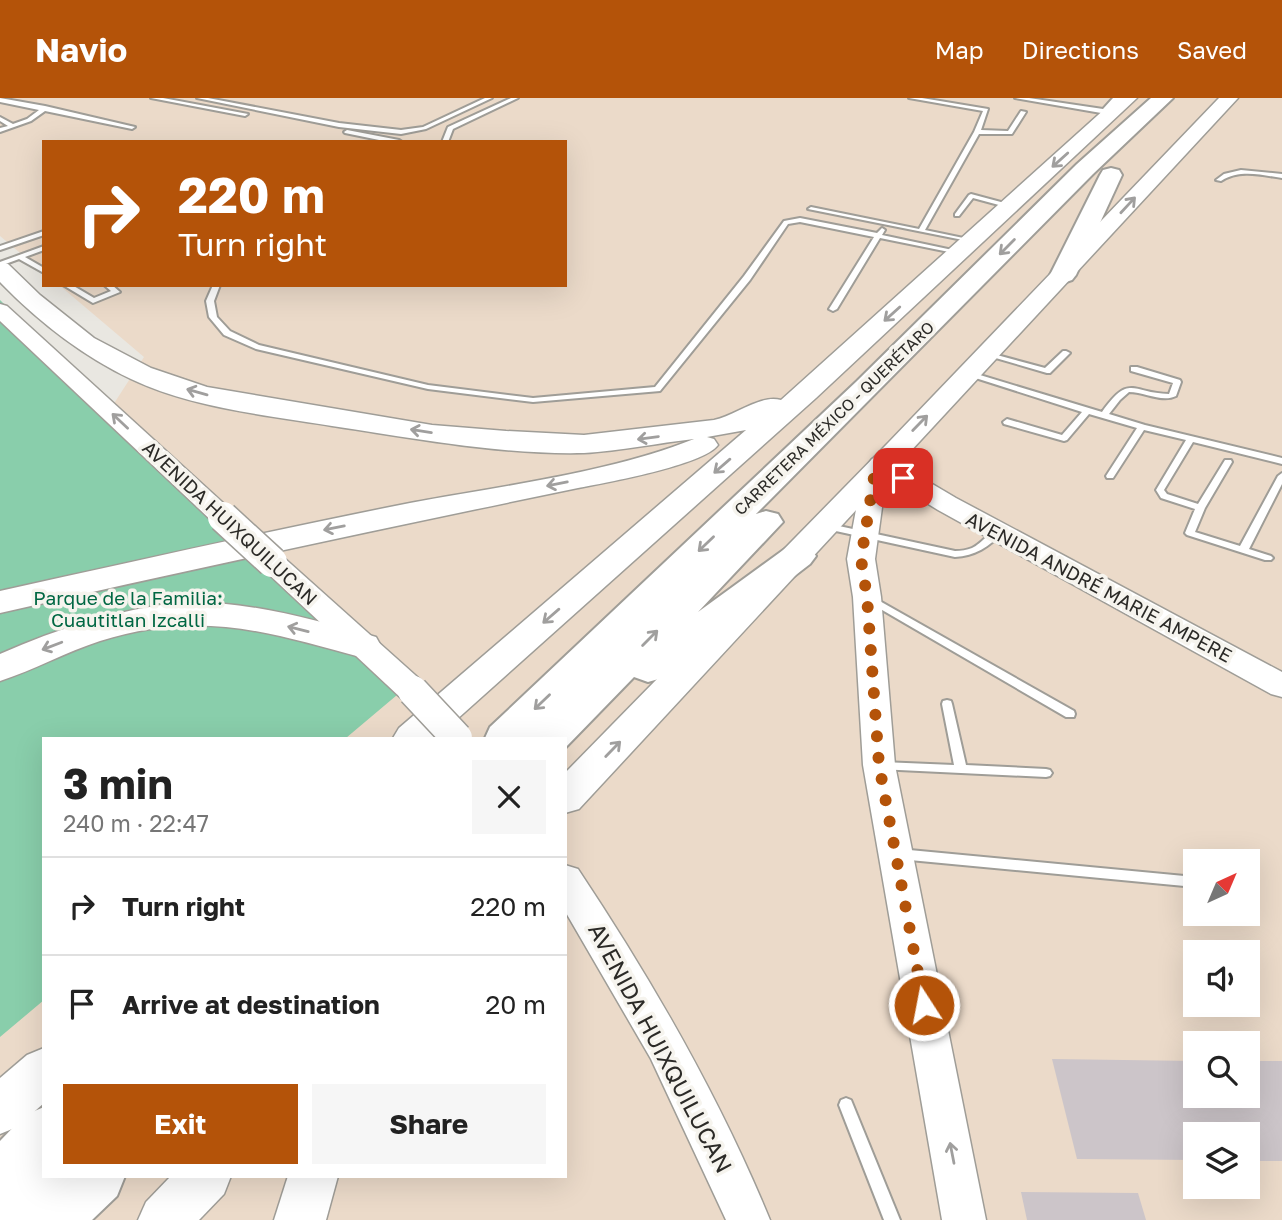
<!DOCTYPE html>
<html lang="en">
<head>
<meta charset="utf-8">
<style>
	:root { --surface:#fff; --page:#f6f6f6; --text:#222; --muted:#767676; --line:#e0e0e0; --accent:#b45309 }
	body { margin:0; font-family:"Golos Text",sans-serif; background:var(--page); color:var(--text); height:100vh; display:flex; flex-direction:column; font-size:26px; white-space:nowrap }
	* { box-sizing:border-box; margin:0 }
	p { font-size:23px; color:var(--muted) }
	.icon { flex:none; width:38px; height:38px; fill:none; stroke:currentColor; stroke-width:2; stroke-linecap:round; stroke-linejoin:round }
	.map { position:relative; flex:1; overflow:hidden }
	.panel { position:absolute; left:42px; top:639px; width:525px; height:441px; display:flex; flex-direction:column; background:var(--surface); border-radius:0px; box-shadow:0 7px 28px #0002 }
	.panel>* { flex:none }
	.top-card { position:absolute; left:42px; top:42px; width:525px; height:147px; border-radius:0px; box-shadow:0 7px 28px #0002; background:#b45309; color:#fff; overflow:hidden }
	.needle { width:46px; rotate:44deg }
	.fabs { position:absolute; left:1183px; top:751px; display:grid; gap:14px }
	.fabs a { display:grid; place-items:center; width:77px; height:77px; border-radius:0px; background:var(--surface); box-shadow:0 7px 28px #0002; font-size:35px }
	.pin { position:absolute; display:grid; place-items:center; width:60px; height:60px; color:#fff; margin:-30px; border-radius:14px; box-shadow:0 4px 10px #0006 }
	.me { position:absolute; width:77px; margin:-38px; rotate:349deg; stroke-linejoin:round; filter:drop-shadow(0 0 5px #0008) }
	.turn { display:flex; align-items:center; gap:24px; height:147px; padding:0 21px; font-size:32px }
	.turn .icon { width:91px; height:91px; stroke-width:2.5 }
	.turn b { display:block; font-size:49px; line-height:60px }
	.round { display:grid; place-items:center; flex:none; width:74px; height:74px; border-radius:0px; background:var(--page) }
	.summary { display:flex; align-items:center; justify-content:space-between; height:119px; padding:0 21px }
	h1 { font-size:42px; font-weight:700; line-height:52px }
	.action { display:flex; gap:14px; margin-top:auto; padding:14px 21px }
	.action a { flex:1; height:80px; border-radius:0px; background:var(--accent); color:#fff; font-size:28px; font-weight:700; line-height:80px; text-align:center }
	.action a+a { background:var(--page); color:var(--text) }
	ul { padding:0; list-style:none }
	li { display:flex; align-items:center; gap:21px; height:98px; padding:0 21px; border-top:2px solid var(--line) }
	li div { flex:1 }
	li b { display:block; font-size:26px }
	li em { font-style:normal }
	header { display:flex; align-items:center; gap:42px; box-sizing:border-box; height:98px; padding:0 35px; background:var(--accent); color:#fff }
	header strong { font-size:33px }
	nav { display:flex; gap:38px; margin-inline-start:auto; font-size:24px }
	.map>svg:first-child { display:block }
</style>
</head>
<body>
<header>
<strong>Navio</strong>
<nav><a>Map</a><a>Directions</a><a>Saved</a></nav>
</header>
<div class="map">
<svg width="1282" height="1122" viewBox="0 0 1282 1122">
	<rect width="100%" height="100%" fill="#e9e7e1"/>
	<!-- industrial -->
	<path fill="#ebdac9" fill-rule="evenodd" d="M0,0H1282V1122H0V482L144,259L59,187H565V44H44V175L0,138ZM44,640H565V1078H44ZM1195,763H1248V816H1195ZM1195,854H1248V906H1195ZM1195,945H1248V998H1195ZM1195,1036H1248V1088H1195Z"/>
	<!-- green -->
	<polygon fill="#89ceab" points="0,202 397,597 346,640 44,640 44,902 0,939"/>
	<!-- building -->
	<g fill="#ccc5c9">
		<polygon points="1052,961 1195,963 1195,998 1248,998 1248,963 1282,963 1282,1063 1248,1063 1248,1036 1195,1036 1195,1062 1077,1061"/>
		<polygon points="1021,1094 1138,1095 1146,1122 1027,1122"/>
	</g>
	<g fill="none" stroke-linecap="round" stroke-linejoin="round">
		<!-- lane casing -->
		<g stroke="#9f9d97" stroke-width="4">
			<g id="lane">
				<polygon points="0,0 45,8 135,29 132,31 45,13 31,23 0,34 0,30 8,28 0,23 0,19 13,26 27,21 39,12 0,4"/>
				<polygon points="151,0 163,0 248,16 245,18"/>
				<polygon points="197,0 208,0 339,25 401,32 423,29 485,0 492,0 426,31 401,36 339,29"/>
				<polygon points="511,0 518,0 453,31 448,44 442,44 448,29"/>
				<polygon points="909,0 922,0 988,11 981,32 1008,33 1021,13 1026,14 1012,36 979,36 925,132 973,142 973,144 808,111 811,109 919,131 974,34 983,13"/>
				<polygon points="1015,0 1029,0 1103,11 1113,0 1119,0 1108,12 1110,14 1107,16"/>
				<polygon points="347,32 399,42 402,44 389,44 345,35 344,34"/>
				<path d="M1241,72L1282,76V80C1261,77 1240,71 1221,83L1216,82L1224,76Z"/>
				<polygon points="971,96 1012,107 1013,108 1010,110 973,100 959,118 955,118 955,116 969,97"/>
				<polygon points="800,120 877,135 882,130 885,132 882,137 962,154 959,156 880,140 837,211 833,213 829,211 874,139 800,124 788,126 750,182 660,293 533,304 428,291 256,251 224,237 209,219 206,203 213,187 220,187 214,203 217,219 230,233 259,247 428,287 533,300 655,289 744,178 784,123"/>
				<polygon points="44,133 44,137 0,152 0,148"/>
				<polygon points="44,148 44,152 25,159 44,170 44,175 19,161 0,168 0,164"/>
				<polygon points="63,187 72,187 94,200 111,193 104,187 112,187 120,194 93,205"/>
				<polygon points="1063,253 1066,253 1070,255 1050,275 1047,275 982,256 986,254 1045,270"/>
				<path d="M1131,269H1137L1180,282L1181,284L1176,298C1162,305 1145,294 1129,294L1120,302L1109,316L1145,327L1282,360V366L1193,344L1164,392L1167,396L1198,406L1225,362H1231L1232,364L1205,410L1195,434L1240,448L1278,378L1282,375V386L1249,451L1271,458L1273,460L1271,462H1265L1187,437L1185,435L1195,411L1161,400L1156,392L1186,342L1144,332L1113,380H1107L1106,378L1137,330L1089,316L1067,342L1064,343L1004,326L1003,324L1007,321L1062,337L1082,314L963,276L967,274H970L1102,314C1130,275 1131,295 1169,296L1173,285L1131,273Z"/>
				<path d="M825,425L955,453C961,453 967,452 972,450C983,445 990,431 1001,432L1003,434C989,449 975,458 955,459L822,430L820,428L822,426Z"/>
				<polygon points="869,497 1074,613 1075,616 1074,619 1066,619 865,502 864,500 865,498"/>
				<polygon points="947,602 951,603 952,606 966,667 1046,671 1050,672 1052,675 1050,678 1046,679 878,671 876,668 878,665 882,664 954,667 942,606 943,603"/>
				<polygon points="899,751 1195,779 1195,789 899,761 895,760 893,756 895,752"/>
				<polygon points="846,1000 851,1002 900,1122 884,1122 839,1007 841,1002"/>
			</g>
		</g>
		<!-- secondary casing -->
		<g stroke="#9f9d97" stroke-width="3">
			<g id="secondary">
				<polygon points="0,206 7,208 232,413 236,419 232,425 223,427 214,425 0,223"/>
				<polygon points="881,359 890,361 956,400 1282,574 1282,599 1271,596 938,412 886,380 875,461 881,499 895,667 986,1122 942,1122 863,667 853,499 847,461 863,373 872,361"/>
				<polygon points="272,455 282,458 424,585 428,593 424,601 413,604 402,601 262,470 258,464 262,458"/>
				<path d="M565,767L578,771C652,882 719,998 770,1122H726L651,961L565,813Z"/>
			</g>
		</g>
		<!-- primary casing -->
		<g stroke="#9f9d97" stroke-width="3">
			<g id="primary">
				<path d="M1117,0H1137L816,300L436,640H393L399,630L746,332L707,339L714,341L718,347C704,367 605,385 578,390C385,430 192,471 0,515V493C136,463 273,432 410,405C501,388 609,375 694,341C658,345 620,353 584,355C501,357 413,340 332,328C265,317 192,310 131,281C81,257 38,223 0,184V164L8,166L40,197L94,240L151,270L207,289L432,327L506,333L584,337L714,322C735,318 760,296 781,302Z"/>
				<polygon points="1219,0 1238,0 579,711 565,715 565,675 888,345"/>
				<path d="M181,504C249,503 312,521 376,539L381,548L376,557L364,560C267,534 201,511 100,543C66,554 34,572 0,583V556C58,530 118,512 181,504Z"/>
				<polygon points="44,950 44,1005 17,1029 0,1036 0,980 27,957"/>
				<polygon points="171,1078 231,1078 224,1096 199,1122 138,1122 146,1104"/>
				<polygon points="288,1078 338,1078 326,1122 274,1122"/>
			</g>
		</g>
		<!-- highway casing -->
		<g stroke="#9f9d97" stroke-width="4">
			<g id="highway">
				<polygon points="1151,0 1173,0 1093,76 756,416 766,413 778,416 783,424 698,514 786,450 798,447 810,450 816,458 810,466 662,580 648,584 634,579 565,650 565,640 485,640 490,629 857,283 1077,66"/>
				<polygon points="1111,70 1119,72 1122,77 1076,177 1072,182 1063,185 1054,182 1050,177 1100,77 1103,72"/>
				<polygon points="44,1009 44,1078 125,1078 117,1098 92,1122 0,1122 0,1043 25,1017"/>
			</g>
		</g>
		<!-- lane -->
		<use href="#lane" fill="#fff" fill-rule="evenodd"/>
		<!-- secondary -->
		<use href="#secondary" fill="#fff" fill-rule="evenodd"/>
		<!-- primary -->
		<use href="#primary" fill="#fff" fill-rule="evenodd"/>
		<!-- highway -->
		<use href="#highway" fill="#fff" fill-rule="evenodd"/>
		<!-- secondary-bridge casing -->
		<g stroke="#9f9d97" stroke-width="33" stroke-linecap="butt">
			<g id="secondary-bridge">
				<polyline points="223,419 272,464"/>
				<polyline points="413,593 457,640"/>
			</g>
		</g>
		<!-- secondary-bridge -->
		<use href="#secondary-bridge" stroke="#fff" stroke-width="30"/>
	</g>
	<!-- one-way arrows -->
	<defs><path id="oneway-shaft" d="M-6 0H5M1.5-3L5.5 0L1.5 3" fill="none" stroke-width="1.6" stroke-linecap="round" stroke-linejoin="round" transform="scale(1.75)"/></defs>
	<g stroke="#a09f9e">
		<use href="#oneway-shaft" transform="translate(1060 62) rotate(138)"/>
		<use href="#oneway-shaft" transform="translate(1128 107) rotate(-47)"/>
		<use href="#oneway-shaft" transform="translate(1007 149) rotate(135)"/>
		<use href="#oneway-shaft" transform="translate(892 216) rotate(138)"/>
		<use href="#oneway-shaft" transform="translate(197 294) rotate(-164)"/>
		<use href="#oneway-shaft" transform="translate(120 323) rotate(-137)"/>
		<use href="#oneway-shaft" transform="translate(920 325) rotate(-46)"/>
		<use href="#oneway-shaft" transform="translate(421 333) rotate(-171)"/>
		<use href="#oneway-shaft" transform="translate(648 340) rotate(172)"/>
		<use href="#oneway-shaft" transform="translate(722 368) rotate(139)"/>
		<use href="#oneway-shaft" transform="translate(557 386) rotate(169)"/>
		<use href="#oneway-shaft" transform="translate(334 430) rotate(169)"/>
		<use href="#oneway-shaft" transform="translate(706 446) rotate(136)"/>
		<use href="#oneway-shaft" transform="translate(551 518) rotate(139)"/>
		<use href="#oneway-shaft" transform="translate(298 531) rotate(-166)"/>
		<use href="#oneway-shaft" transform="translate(650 540) rotate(-45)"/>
		<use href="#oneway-shaft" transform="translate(52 548) rotate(159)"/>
		<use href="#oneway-shaft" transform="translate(542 604) rotate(136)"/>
		<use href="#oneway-shaft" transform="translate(613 651) rotate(-46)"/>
		<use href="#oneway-shaft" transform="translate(952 1055) rotate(-101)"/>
	</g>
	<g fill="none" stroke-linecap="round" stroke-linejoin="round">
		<!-- route -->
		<polyline stroke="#b45309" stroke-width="12" stroke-dasharray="0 21.6" points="903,380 881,366 875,373 861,461 867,499 879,667 924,907"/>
	</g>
	<g text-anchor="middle" stroke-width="7" stroke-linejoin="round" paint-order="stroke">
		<!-- far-street labels -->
		<g font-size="16" fill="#2b2a27" stroke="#f6f4ee">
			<text transform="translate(834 320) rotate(-44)" y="6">CARRETERA MÉXICO - QUERÉTARO</text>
		</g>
		<!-- street labels -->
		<g font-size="19" fill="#2b2a27" stroke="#f6f4ee">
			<text transform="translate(230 425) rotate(43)" y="7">AVENIDA HUIXQUILUCAN</text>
			<text transform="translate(1099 489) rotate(28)" y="7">AVENIDA ANDRÉ MARIE AMPERE</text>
		</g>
		<!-- park labels -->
		<g font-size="19" fill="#006743" stroke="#f6f4ee">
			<text x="128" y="507">Parque de la Familia:<tspan x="128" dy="22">Cuautitlan Izcalli</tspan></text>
		</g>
		<!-- near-street labels -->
		<g font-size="23" fill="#2b2a27" stroke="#f6f4ee">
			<text transform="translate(660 950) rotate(62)" y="8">AVENIDA HUIXQUILUCAN</text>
		</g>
	</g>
</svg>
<div class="fabs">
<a><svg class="needle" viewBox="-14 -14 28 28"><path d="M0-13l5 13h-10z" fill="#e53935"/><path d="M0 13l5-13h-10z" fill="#767676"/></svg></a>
<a><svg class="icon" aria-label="sound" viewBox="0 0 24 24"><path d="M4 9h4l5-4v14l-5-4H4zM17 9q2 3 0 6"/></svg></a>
<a><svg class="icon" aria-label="search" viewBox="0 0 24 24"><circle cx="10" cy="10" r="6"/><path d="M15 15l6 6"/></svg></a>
<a><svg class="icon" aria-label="layers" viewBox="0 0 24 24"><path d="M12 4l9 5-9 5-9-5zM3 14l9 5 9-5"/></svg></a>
</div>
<div class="pin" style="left:903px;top:380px;background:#d93025"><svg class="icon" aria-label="arrive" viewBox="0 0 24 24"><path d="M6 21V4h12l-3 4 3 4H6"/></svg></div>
<svg class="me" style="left:924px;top:907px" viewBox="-20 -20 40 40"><circle r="17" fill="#b45309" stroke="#fff" stroke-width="3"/><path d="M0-11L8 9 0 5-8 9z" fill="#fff"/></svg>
<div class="top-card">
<div class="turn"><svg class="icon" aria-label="right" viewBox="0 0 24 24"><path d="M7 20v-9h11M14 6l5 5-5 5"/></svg><div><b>220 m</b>Turn right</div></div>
</div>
<section class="panel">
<div class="summary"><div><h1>3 min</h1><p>240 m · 22:47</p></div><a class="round"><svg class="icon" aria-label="close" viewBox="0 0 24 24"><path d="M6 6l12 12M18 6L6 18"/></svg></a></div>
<ul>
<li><svg class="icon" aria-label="right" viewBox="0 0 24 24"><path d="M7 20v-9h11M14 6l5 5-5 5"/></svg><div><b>Turn right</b></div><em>220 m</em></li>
<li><svg class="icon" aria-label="arrive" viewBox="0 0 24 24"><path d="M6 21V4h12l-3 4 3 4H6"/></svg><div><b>Arrive at destination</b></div><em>20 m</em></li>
</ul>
<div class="action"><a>Exit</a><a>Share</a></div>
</section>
</div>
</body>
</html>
